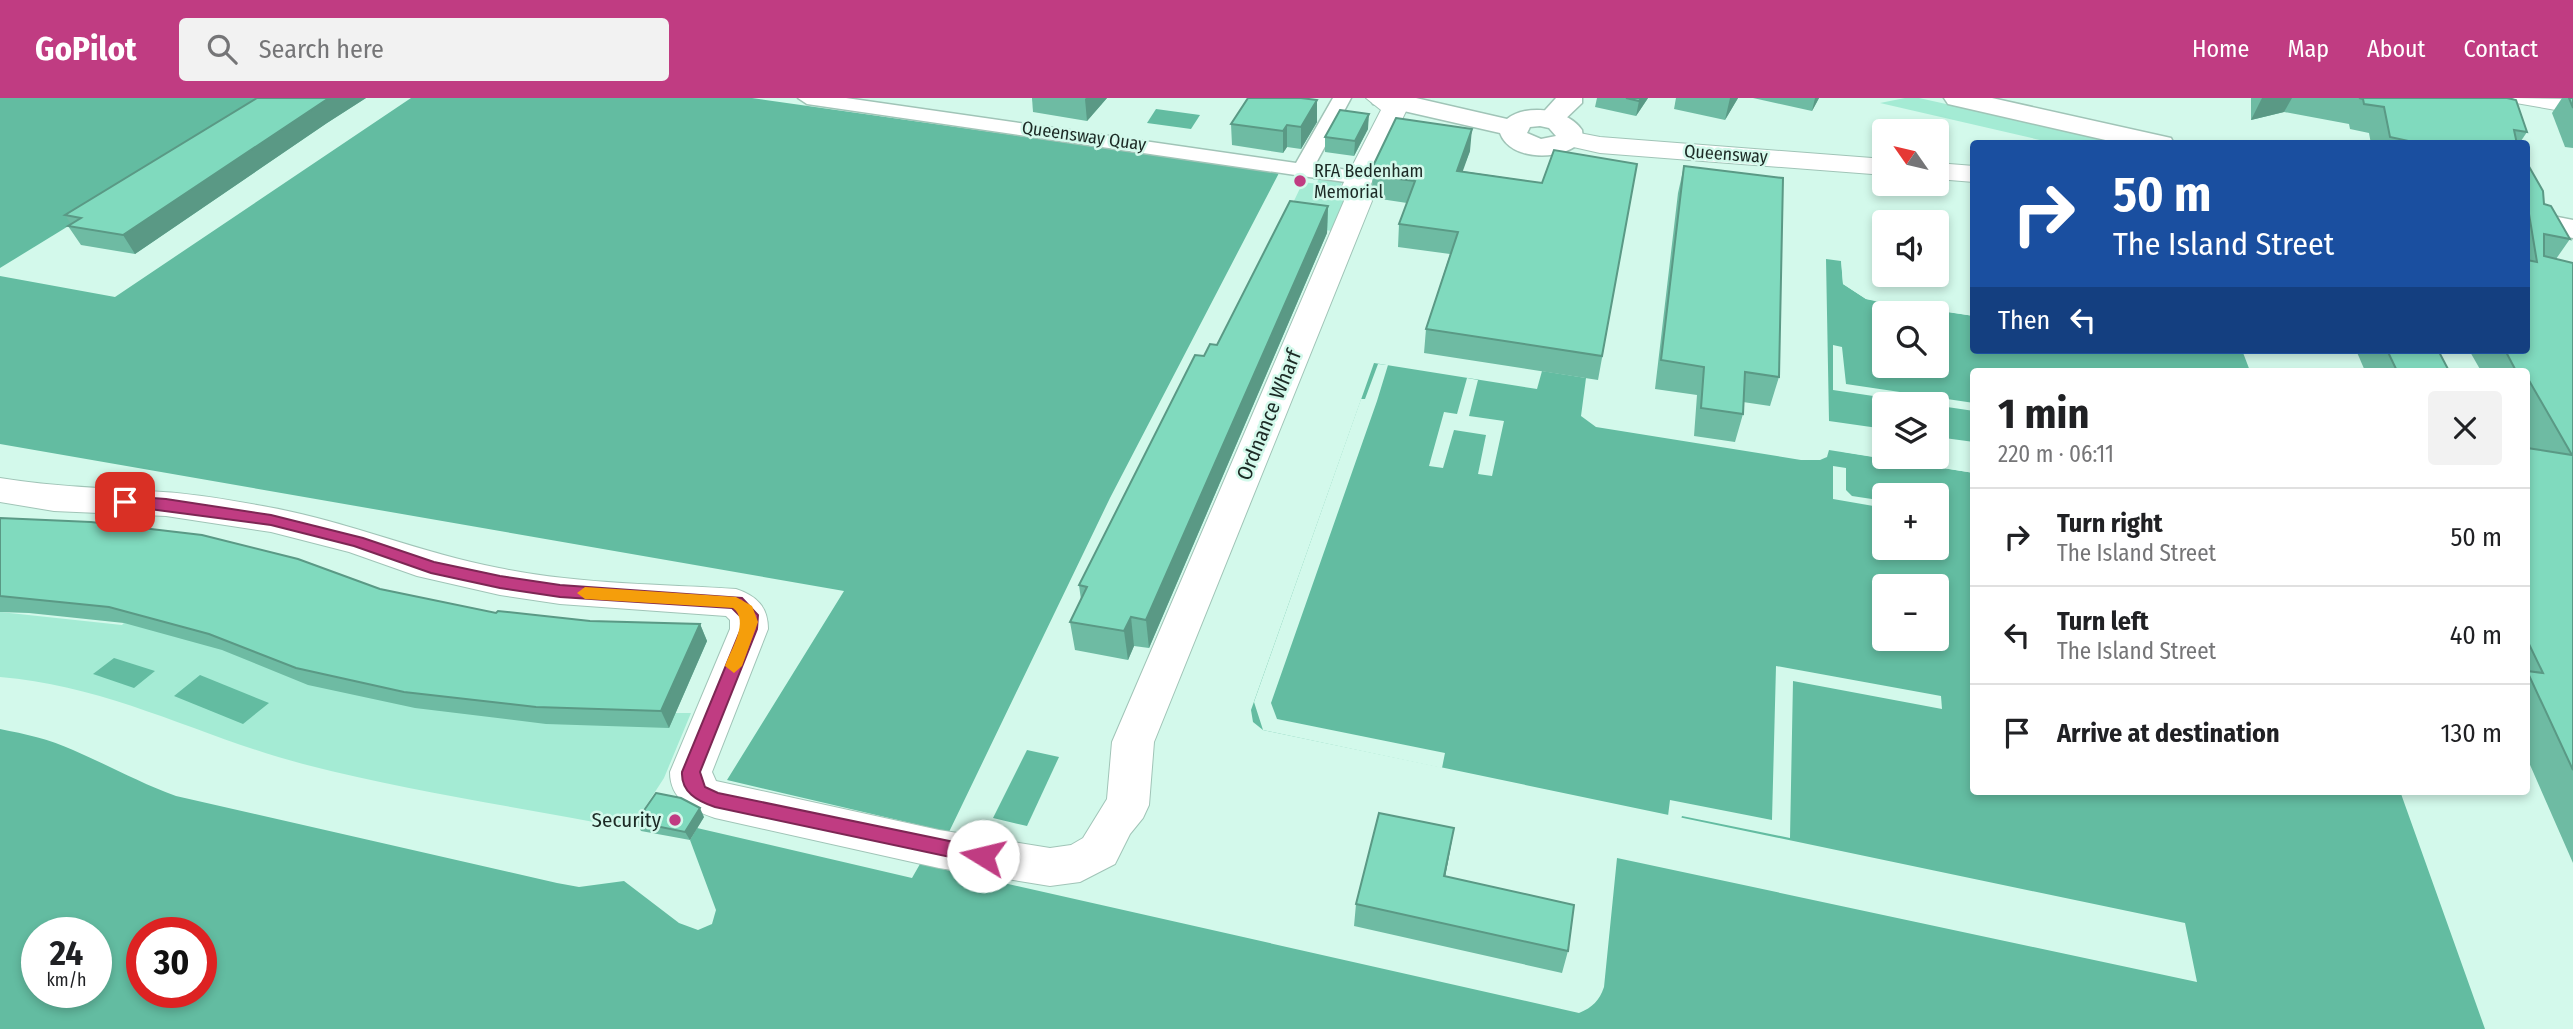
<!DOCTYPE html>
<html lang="en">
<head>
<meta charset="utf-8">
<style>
	:root { --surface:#fff; --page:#f2f2f2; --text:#202124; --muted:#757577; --line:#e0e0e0; --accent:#c03c82 }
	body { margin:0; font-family:"Fira Sans Condensed",sans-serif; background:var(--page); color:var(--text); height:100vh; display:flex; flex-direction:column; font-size:26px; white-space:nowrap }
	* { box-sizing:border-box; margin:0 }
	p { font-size:23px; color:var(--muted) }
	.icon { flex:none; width:38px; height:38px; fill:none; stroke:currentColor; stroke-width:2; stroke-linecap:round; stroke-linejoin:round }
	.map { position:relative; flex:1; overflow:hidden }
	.panel { position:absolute; left:1970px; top:270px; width:560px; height:427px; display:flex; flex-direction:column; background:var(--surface); border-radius:7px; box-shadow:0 4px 10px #0003 }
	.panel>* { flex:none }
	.banner { position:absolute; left:1970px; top:42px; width:560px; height:214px; border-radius:7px; box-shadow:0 4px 10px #0003; background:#1a4fa0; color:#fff; overflow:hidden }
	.needle { width:46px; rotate:304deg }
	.buttons { position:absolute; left:1872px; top:21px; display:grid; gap:14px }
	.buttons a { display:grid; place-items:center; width:77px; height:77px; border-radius:7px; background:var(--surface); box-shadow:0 4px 10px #0003; font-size:35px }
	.speed { position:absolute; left:21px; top:819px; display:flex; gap:14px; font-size:35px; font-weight:700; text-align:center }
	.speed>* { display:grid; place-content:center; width:91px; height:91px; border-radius:50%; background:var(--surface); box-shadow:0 4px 10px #0003; line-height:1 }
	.speed small { font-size:18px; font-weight:400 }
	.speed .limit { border:10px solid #d22; background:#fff; color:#111 }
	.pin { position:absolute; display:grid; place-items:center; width:60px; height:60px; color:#fff; margin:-30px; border-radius:14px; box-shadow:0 4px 10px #0006 }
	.me { position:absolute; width:77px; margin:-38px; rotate:279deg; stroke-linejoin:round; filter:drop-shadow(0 0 5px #0008) }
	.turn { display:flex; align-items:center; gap:24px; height:147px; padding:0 28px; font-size:32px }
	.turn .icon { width:91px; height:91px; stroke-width:2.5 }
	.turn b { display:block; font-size:49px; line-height:60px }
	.then { display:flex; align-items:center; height:66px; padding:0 28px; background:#0003; gap:14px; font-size:26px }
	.round { display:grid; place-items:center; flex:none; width:74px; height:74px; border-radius:7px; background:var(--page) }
	.overview { display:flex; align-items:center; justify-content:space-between; height:119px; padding:0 28px }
	h1 { font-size:42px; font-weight:700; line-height:52px }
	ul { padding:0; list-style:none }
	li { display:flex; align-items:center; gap:21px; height:98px; padding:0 28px; border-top:2px solid var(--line) }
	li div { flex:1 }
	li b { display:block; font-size:26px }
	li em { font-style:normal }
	header { display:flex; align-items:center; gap:42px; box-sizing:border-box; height:98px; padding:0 35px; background:var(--accent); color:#fff }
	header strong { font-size:33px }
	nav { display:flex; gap:38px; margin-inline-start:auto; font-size:24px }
	.search { width:490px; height:63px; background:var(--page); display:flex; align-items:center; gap:18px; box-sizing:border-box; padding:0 24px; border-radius:7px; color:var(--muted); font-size:26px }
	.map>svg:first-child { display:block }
</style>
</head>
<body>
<header>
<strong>GoPilot</strong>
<div class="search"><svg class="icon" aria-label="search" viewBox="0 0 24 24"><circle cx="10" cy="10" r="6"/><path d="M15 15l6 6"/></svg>Search here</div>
<nav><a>Home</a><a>Map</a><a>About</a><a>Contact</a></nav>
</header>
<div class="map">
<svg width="2573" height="931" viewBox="0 0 2573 931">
	<rect width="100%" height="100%" fill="#d3f9eb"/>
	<!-- green -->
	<g fill="#a4ebd4">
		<polygon points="1905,0 1919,0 2122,45 2053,45 1880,5"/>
		<polygon points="1314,78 1343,82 1340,89 1347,100 1332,133 1283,126 1303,84 1317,86 1318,82 1313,82"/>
		<path d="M0,514L122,527L134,514L675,615H691L664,680L631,731C523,710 413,694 307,667C201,640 112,588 0,579Z"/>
	</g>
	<!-- water -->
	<g fill="#63bca1" fill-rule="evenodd">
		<polygon points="0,0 277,0 0,170"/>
		<polygon points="411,0 752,0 1279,75 1110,400 949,734 727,682 844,493 0,346 0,178 115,199"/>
		<polygon points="1156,11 1200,17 1191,31 1147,25"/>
		<path d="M1826,161L1841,163L1843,186L1866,201L1879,204L1974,218V252H2242L2250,273H1974V344L1937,339V306H1885V331L1829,323ZM1885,215H1937V268H1885Z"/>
		<path d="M1374,265L1537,291L1542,273L1586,280L1581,318L1596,329L1801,362H1820L1827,359L1829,352L1974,375V693H2400L2485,931H0V631C25,636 49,641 73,652C108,667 140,685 176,698L557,785L579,789L624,783L679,825L698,832L712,826L716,812L690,742L697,730L912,780L920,766L1579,915C1593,909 1599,903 1604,889L1617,760L2197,884L2185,825L1263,632L1253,624L1251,612ZM1885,397H1937V450H1885ZM1885,488H1937V541H1885ZM37,835H96V894H37ZM142,835H201V894H142Z"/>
		<polygon points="114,560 155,573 134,590 93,576"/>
		<polygon points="200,577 269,605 243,626 174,598"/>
		<polygon points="1027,652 1059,659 1027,728 993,720"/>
	</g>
	<!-- pier -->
	<g fill="#d3f9eb">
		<polygon points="1841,159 1845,162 1846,184 1868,197 1974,215 1974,218 1866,201 1843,186"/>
		<polygon points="1833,247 1842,249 1846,286 1974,305 1974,313 1833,292"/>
		<polygon points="1378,266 1388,267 1377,303 1271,605 1277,621 1445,655 1442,670 1263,632 1254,604 1361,301 1365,301"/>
		<polygon points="1467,280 1478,282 1469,318 1504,323 1492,378 1478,376 1486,337 1454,332 1443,370 1429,368 1444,314 1457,316"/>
		<polygon points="1844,351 1974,371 1974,375 1844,354"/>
		<polygon points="1833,368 1846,370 1846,392 1852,398 1885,403 1885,410 1833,401"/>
		<polygon points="1776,568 1941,598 1942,611 1793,583 1790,740 1682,718 1681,721 1668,718 1670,702 1772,722"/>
	</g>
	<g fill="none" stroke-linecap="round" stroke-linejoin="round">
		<!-- pedestrian casing -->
		<g stroke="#a0c4b7" stroke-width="3">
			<polygon id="pedestrian" points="798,0 846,0 1296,65 1333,0 1351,0 1315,67 1360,74 1370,80 1360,86 1302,78 807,6"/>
		</g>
		<!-- minor casing -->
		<g stroke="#a0c4b7" stroke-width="2">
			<g id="minor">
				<path d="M1366,0H1397L1408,9L1369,90L1372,103L1154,644L1149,707L1143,720L1130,736L1115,766L1080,784L1050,788L939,770L715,720C692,712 670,702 670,674L730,531V522L726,518L560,506L500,497L417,478L349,454L271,434L166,418L54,413L0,404V380C55,389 108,390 163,394C198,396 234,403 268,409C347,423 420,455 499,470C576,486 657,486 736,491C757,498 768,509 768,531L712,674L716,683L939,732L1050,750L1071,747L1083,740L1107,701L1112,644L1344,103L1341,90L1381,12Z"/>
				<polygon points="2513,0 2573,1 2573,15 2516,5"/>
				<polygon points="1569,33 1600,39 1885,61 1885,77 1600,55 1560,46 1556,41 1560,36"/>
				<polygon points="1937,65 1974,68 1974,84 1937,81"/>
			</g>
		</g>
		<!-- secondary casing -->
		<g stroke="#a0c4b7" stroke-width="3">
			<g id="secondary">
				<polygon points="1556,0 1582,0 1582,5 1559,27 1541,27 1537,21"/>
				<polygon points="1944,0 1992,0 2171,40 2174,46 2123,46 1948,6"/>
				<polygon points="2527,113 2573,122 2573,140 2527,131"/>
			</g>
		</g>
		<!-- primary casing -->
		<g stroke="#a0c4b7" stroke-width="3">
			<path id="primary" d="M1369,0H1416L1507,21C1527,5 1568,11 1582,32L1583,41C1566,64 1510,64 1500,35L1373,6ZM1540,28L1549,30L1556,38L1541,41L1527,35L1530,29Z"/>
		</g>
		<!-- pedestrian -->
		<use href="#pedestrian" fill="#fff" fill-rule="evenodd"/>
		<!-- minor -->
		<use href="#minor" fill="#fff" fill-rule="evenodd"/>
		<!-- secondary -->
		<use href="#secondary" fill="#fff" fill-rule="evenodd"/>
		<!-- primary -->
		<use href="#primary" fill="#fff" fill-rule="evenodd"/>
	</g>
	<!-- wall -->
	<g fill="#6ebba3">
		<polygon points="257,0 366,0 327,25 135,156 81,147 68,128 71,126 65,117"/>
		<polygon points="1032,0 1107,0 1087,23 1033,14"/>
		<polygon points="1597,0 1648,0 1636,18 1595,9"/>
		<polygon points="1676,0 1738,0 1725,22 1674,11"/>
		<polygon points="1753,0 1819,0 1812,13"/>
		<polygon points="2251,0 2507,0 2527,34 2519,46 2371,46 2369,35 2350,31 2349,26 2284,14 2251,22"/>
		<polygon points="2562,0 2573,0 2573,50 2565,49 2552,15"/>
		<polygon points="1317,2 1317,24 1301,51 1287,49 1283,55 1232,47 1231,26"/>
		<polygon points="1368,31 1354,58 1325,54 1325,39"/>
		<polygon points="1470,53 1462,73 1542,85 1637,66 1598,282 1424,255 1426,231 1450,156 1398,149 1399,126 1407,105 1374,100 1372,90 1373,68"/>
		<polygon points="2527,65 2544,106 2570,141 2556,161 2573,165 2573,765 2527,660 2527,350 2530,351 2527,345 2527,273 2481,273 2469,252 2527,252"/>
		<polygon points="1684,68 1779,279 1770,308 1743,304 1743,316 1735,344 1694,338 1697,297 1655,291 1678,95"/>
		<polygon points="1328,108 1327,135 1149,550 1134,548 1128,562 1075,552 1070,524 1081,502 1079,487 1204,258 1217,247"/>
		<polygon points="2356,252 2438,252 2449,273 2365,273"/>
		<polygon points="0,420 380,491 496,515 590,523 700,526 707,543 669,630 546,626 415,610 308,587 222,552 124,525 29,515 0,514"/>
		<polygon points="704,719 690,742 641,733 636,724"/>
		<polygon points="1454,730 1445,779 1568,853 1562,875 1354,828 1356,806"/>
	</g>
	<!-- shaded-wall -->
	<g fill="#5a9985">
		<polygon points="329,0 366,0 327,25 135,156 123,137"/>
		<polygon points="1086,0 1107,0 1087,23 1085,1"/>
		<polygon points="1641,0 1648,0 1636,18 1639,3"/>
		<polygon points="1730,0 1738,0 1725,22"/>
		<polygon points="1815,0 1819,0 1812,13"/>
		<polygon points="2262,0 2292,0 2284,14 2251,22"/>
		<polygon points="1317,2 1317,24 1301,51 1301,29"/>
		<polygon points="1369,16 1368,31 1354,58 1355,43"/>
		<polygon points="1287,27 1287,49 1283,55 1283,33"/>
		<polygon points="1472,31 1470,53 1455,95 1457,73"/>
		<polygon points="1328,108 1327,135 1149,550 1146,522"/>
		<polygon points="1131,519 1134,548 1128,562 1124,533"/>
		<polygon points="700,526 707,543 669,630 661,613"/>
		<polygon points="700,710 704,719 690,742 685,734"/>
		<polygon points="1454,730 1450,753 1441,801 1444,778"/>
	</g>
	<!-- building -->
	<g fill="#80dabe" stroke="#5a9985" stroke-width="2">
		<polygon points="257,0 329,0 123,137 68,128 81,120 65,117"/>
		<polygon points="1248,0 1301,0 1317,2 1301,29 1287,27 1283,33 1231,26"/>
		<polygon points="1626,0 1641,0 1639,3"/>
		<polygon points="2359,0 2507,0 2516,2 2527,34 2514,32 2517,46 2422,46 2390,39 2384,9 2364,6 2363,1"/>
		<polygon points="2569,0 2573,0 2573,10"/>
		<polygon points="1340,12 1369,16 1355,43 1325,39"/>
		<polygon points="1396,20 1472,31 1457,73 1542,85 1554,52 1637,66 1602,258 1426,231 1458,134 1399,126 1415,83 1375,78 1373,68"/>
		<polygon points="2527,65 2543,93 2544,106 2551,108 2570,141 2544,136 2544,158 2573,165 2573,672 2527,573 2543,575 2527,542 2527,350 2572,357 2527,279 2527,273 2515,271 2505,252 2527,252 2527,162 2537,164 2527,104"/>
		<polygon points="1684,68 1783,80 1779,279 1745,274 1743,316 1701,310 1704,269 1661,262"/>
		<polygon points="1290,103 1328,108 1146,522 1131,519 1124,533 1070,524 1087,489 1079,487 1195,257 1204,258 1210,246 1217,247"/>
		<polygon points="2387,252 2438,252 2449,273 2397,273"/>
		<polygon points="0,420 91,424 202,437 298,461 380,491 496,515 498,513 590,523 700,526 661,613 536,609 404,594 296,570 209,536 109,509 0,498"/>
		<polygon points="656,695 681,700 700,710 685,734 636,724"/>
		<polygon points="1379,715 1454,730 1444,778 1574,807 1568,853 1356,806"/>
	</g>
	<!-- route -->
	<path fill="#c03c82" stroke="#7d2754" stroke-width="2" d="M125,398L166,401L271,417L363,440L434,464L500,478L560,487L742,500L758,517L757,531L700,674L705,689L718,695L983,750L990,752L993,758L990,764L983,766L715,709C697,703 681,694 682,674L741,531V519L732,510L560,499L500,490L431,475L354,448L271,427L119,407V400Z"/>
	<!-- slow -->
	<path fill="#f59e0b" d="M585,489L736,499L752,508L758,524L742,568L734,575L725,568C731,551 750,523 733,510L585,501L577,495Z"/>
	<!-- markers -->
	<g fill="#c03c82" stroke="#d3f9eb" stroke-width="2.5">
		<circle cx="1300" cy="83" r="7"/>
		<circle cx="675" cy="722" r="7"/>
	</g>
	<g text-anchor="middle" stroke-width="5" stroke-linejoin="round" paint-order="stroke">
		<!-- far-street labels -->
		<g font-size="18" fill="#1c2a25" stroke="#d3f9eb">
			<text transform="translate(1084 38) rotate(8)" y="6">Queensway Quay</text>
			<text transform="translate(1726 56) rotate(4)" y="6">Queensway</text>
		</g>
		<!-- far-poi labels -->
		<g font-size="18" fill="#1c2a25" stroke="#d3f9eb" text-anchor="start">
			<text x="1314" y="79">RFA Bedenham<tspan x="1314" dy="21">Memorial</tspan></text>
		</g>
		<!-- street labels -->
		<g font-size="21" fill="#1c2a25" stroke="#d3f9eb">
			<text transform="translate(1269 317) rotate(-68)" y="7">Ordnance Wharf</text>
		</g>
		<!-- poi labels -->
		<g font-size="21" fill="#1c2a25" stroke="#d3f9eb" text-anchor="end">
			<text x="661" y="729">Security</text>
		</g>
	</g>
</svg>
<div class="buttons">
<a><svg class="needle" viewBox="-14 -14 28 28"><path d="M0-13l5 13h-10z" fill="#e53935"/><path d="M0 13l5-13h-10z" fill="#757577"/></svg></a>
<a><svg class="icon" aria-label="sound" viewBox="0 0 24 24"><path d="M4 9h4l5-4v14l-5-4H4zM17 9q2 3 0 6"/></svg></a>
<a><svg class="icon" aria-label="search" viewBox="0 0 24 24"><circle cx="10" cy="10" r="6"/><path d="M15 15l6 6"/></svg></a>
<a><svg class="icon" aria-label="layers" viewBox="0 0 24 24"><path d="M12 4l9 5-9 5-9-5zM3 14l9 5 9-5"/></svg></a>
<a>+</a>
<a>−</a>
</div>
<div class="speed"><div>24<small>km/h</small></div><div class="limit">30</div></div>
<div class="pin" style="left:125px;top:404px;background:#d93025"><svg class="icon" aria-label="arrive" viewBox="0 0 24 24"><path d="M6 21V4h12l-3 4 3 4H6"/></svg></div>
<svg class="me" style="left:983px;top:758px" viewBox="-20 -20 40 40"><circle r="19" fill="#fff"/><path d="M0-13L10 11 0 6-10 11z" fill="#c03c82"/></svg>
<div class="banner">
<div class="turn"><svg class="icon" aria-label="right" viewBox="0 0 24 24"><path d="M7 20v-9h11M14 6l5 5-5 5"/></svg><div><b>50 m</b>The Island Street</div></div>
<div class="then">Then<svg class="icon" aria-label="left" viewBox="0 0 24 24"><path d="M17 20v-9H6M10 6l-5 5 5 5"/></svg></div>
</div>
<section class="panel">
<div class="overview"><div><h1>1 min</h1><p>220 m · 06:11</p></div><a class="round"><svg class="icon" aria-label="close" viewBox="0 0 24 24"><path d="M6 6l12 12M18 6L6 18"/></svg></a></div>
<ul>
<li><svg class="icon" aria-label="right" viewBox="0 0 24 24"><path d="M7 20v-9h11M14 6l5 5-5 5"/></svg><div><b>Turn right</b><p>The Island Street</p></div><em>50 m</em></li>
<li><svg class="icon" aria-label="left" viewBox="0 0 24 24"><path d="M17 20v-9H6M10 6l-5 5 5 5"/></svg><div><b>Turn left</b><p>The Island Street</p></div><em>40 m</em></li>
<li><svg class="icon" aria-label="arrive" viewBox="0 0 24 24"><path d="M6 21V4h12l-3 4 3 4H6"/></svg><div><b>Arrive at destination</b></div><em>130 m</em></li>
</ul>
</section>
</div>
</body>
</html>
